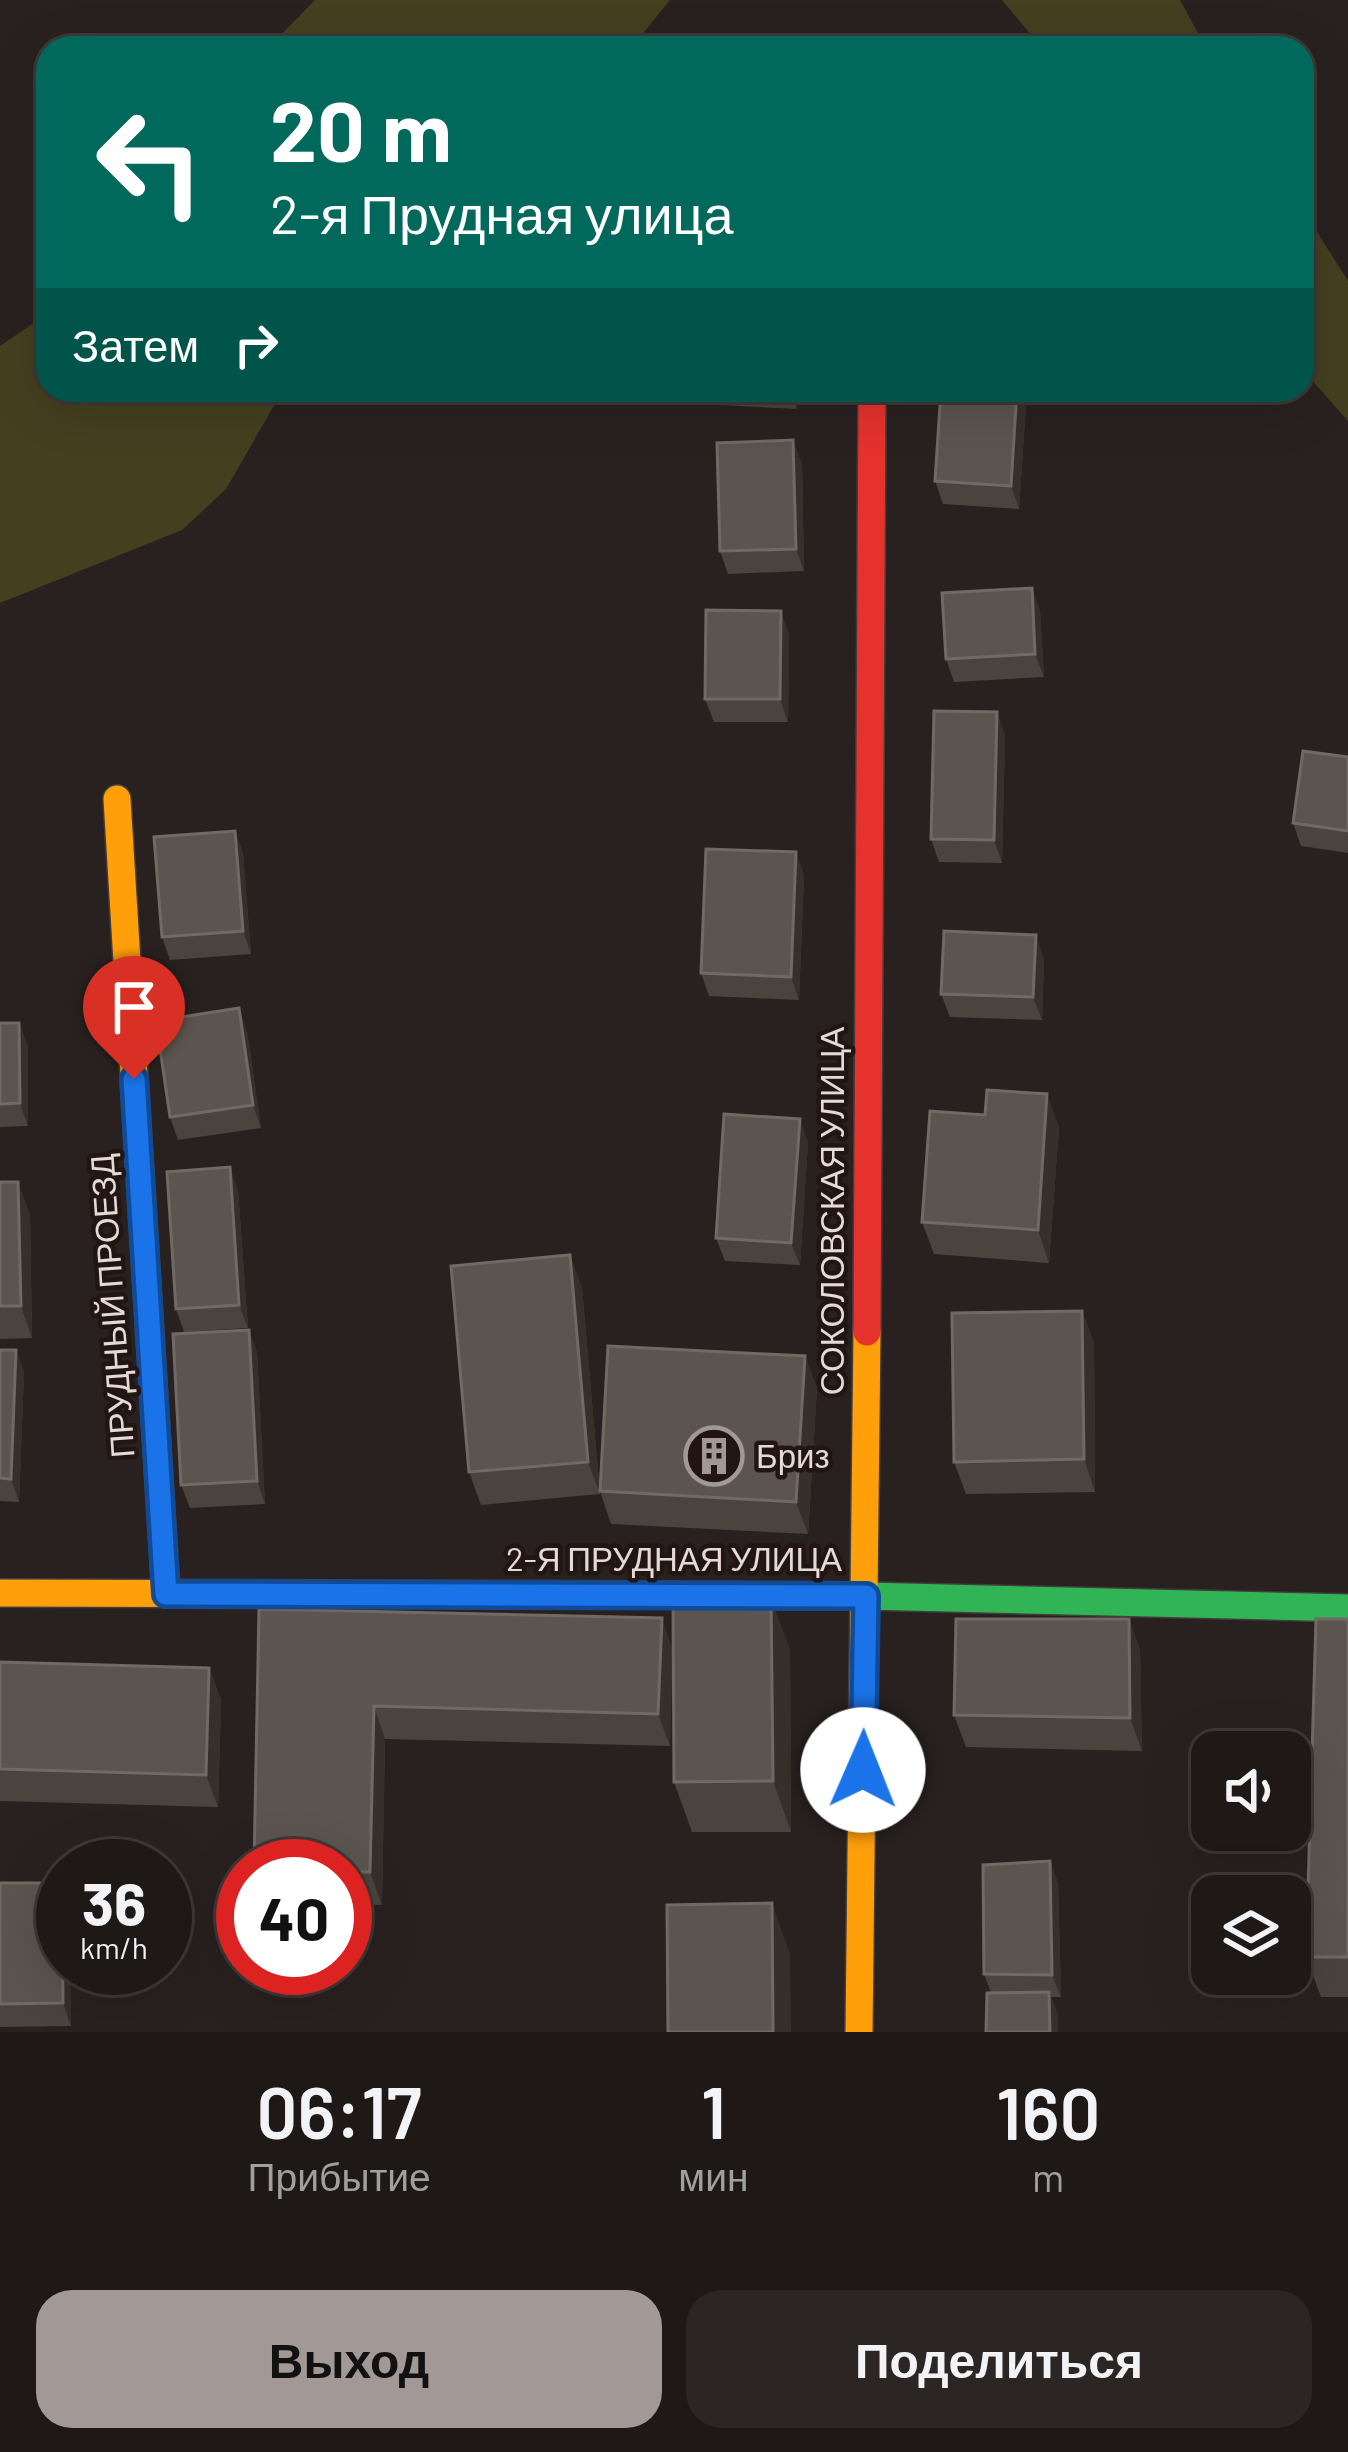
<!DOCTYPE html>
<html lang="ru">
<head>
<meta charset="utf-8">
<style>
	:root { --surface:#1e1917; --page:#2b2624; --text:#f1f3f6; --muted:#a1a0a1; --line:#3c3836; --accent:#a29997 }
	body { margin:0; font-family:Barlow,sans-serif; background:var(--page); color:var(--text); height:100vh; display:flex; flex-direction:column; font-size:45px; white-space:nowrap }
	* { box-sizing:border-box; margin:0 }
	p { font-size:39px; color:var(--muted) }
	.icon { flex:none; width:66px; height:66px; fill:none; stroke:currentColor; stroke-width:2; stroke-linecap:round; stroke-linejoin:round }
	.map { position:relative; height:2032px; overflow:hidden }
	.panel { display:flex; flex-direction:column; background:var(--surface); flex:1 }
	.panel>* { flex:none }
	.banner { position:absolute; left:36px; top:36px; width:1278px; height:366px; border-radius:36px; box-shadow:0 12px 48px #0002,0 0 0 3px var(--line); background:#00695c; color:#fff; overflow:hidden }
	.fabs { position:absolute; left:1191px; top:1731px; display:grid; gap:24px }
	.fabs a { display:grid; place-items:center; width:120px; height:120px; border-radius:24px; background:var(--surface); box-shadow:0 12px 48px #0002,0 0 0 3px var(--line); font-size:60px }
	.speed { position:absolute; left:36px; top:1839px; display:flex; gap:24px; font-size:60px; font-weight:700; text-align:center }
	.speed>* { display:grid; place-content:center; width:156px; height:156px; border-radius:50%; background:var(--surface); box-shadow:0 12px 48px #0002,0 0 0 3px var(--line); line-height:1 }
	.speed small { font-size:30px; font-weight:400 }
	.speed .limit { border:18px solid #d22; background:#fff; color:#111 }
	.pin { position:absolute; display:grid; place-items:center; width:102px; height:102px; color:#fff; margin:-123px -51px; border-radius:50% 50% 50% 0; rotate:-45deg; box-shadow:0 0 12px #0007 }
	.pin .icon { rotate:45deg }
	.me { position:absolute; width:132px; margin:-66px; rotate:1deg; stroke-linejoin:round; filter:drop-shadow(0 0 9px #0008) }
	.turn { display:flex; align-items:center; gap:42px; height:252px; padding:0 36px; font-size:54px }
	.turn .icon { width:156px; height:156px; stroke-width:2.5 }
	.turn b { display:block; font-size:84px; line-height:102px }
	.then { display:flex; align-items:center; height:114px; padding:0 36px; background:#0003; gap:24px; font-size:45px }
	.eta { display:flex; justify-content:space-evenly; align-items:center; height:204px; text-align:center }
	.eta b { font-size:72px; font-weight:600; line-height:84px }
	.action { display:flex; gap:24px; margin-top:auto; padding:24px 36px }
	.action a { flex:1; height:138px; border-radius:36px; background:var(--accent); color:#111; font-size:48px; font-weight:600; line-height:138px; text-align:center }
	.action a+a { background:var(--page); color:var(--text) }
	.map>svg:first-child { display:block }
</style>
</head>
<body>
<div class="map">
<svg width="1348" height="2032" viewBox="0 0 1348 2032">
	<rect width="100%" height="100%" fill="#28211f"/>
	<!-- green -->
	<g fill="#443f1f">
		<polygon points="315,0 670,0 631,48 268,48"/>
		<polygon points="1002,0 1180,0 1206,48 1042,48"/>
		<polygon points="1302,208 1348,281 1348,421 1302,369"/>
		<polygon points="48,313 48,390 283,390 226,489 182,530 0,603 0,346"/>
	</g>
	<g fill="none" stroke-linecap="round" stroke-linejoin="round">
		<!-- fast casing -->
		<g stroke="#423c3b" stroke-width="30">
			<g id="fast">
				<polyline points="145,1255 166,1594"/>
				<polyline points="657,1595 866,1596 1348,1608"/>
			</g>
		</g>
		<!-- slow casing -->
		<g stroke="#423c3b" stroke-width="30">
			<g id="slow">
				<polyline points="117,799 145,1255"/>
				<polyline points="0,1593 657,1595"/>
				<polyline points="859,2032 867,1332"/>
			</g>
		</g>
		<!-- jam casing -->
		<g stroke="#423c3b" stroke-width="30">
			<polyline id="jam" points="867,1332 872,390"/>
		</g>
		<!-- fast -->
		<use href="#fast" stroke="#30b455" stroke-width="27"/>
		<!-- slow -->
		<use href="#slow" stroke="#ff9f0a" stroke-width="27"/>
		<!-- jam -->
		<use href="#jam" stroke="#e5322d" stroke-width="27"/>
	</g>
	<!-- wall -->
	<g fill="#4b433e">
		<polygon points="680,390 798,390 797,409 685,403"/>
		<polygon points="941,390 1027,390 1019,509 943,504 935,481"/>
		<polygon points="802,463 804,571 728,574 720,551"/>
		<polygon points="1032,588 1040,611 1044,677 954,682 946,659"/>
		<polygon points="789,634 788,722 714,722 705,699"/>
		<polygon points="1005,735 1002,863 939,862 931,839"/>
		<polygon points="1348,757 1348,853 1301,846 1293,823"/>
		<polygon points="235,831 243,854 251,954 170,960 162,937"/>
		<polygon points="804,875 799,1000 709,996 701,973"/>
		<polygon points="1044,958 1042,1020 950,1017 941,994"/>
		<polygon points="0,1023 19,1023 28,1046 28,1126 0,1127"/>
		<polygon points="247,1031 261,1128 178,1140 170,1117"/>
		<polygon points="1059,1127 1049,1263 934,1254 922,1222"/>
		<polygon points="808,1142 800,1265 725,1261 716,1238"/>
		<polygon points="0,1182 30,1214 32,1338 0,1339"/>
		<polygon points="238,1190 248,1328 184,1332 176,1309"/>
		<polygon points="582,1288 600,1494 481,1505 469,1472"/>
		<polygon points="1082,1311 1094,1343 1095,1492 966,1494 954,1462"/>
		<polygon points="249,1330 257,1353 265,1504 190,1508 181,1485"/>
		<polygon points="0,1350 16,1350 24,1373 19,1502 0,1501"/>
		<polygon points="805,1356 817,1388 808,1534 611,1524 600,1491"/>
		<polygon points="259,1609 662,1618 670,1746 385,1739 382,1905 345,1904 345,1866"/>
		<polygon points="1129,1619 1140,1651 1142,1751 966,1747 954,1715"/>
		<polygon points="1348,1619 1348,1997 1321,1997 1306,1957"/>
		<polygon points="790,1649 791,1832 692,1832 674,1782"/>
		<polygon points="0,1662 209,1668 221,1700 218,1807 0,1801"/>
		<polygon points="1050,1861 1058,1884 1061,1997 1051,1997 1058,2015 1058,2032 986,2032 991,1993 984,1974"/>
		<polygon points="0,1883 62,1883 71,2026 0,2027"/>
	</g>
	<!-- shaded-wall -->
	<g fill="#362f2a">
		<polygon points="790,390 798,390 797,409"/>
		<polygon points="1017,390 1027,390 1019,509 1011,486"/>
		<polygon points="793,440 802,463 804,571 796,549"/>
		<polygon points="1032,588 1040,611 1044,677 1035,654"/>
		<polygon points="781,611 789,634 788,722 780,699"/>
		<polygon points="997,712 1005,735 1002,863 994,840"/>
		<polygon points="235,831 243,854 251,954 243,931"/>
		<polygon points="796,852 804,875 799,1000 791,977"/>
		<polygon points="1036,935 1044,958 1042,1020 1033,997"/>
		<polygon points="239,1008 247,1031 261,1128 253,1105"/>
		<polygon points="19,1023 28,1046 28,1126 20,1103"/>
		<polygon points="1047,1094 1059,1127 1049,1263 1038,1230"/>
		<polygon points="800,1119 808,1142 800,1265 791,1243"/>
		<polygon points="230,1167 238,1190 248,1328 239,1305"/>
		<polygon points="18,1182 30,1214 32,1338 21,1306"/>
		<polygon points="570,1255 582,1288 600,1494 588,1462"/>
		<polygon points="1082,1311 1094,1343 1095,1492 1084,1459"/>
		<polygon points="249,1330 257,1353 265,1504 257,1481"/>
		<polygon points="16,1350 24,1373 19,1502 11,1479"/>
		<polygon points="805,1356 817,1388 808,1534 796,1502"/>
		<polygon points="771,1598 790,1649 791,1832 773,1781"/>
		<polygon points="662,1618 673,1651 670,1746 658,1714"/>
		<polygon points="1129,1619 1140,1651 1142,1751 1130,1718"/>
		<polygon points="209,1668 221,1700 218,1807 206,1775"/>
		<polygon points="374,1706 385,1739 382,1905 370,1872"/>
		<polygon points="1050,1861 1058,1884 1061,1997 1052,1975"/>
		<polygon points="772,1903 790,1954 791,2032 773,2032"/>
		<polygon points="63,1968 71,1968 71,2026 63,2003"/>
		<polygon points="1049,1992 1058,2015 1058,2032 1050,2032"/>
	</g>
	<!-- building -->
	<g fill="#5c544e" stroke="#716964" stroke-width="3">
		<polygon points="941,390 1017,390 1011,486 935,481"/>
		<polygon points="793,440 796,549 720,551 717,443"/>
		<polygon points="1032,588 1035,654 946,659 942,593"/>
		<polygon points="706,610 781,611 780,699 705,699"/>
		<polygon points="934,711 997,712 994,840 931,839"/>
		<polygon points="1303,751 1348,757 1348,831 1293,823"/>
		<polygon points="235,831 243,931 162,937 154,837"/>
		<polygon points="706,849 796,852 791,977 701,973"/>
		<polygon points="944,931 1036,935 1033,997 941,994"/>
		<polygon points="239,1008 253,1105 170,1117 156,1021"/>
		<polygon points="0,1023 19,1023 20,1103 0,1104"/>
		<polygon points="987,1090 1047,1094 1038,1230 922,1222 930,1111 985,1115"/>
		<polygon points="724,1114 800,1119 791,1243 716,1238"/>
		<polygon points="230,1167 239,1305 176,1309 167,1172"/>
		<polygon points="0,1182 18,1182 21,1306 0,1306"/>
		<polygon points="570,1255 588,1462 469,1472 451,1266"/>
		<polygon points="1082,1311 1084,1459 954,1462 952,1313"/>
		<polygon points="249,1330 257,1481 181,1485 173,1334"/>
		<polygon points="608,1346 805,1356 796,1502 600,1491"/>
		<polygon points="0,1350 16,1350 11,1479 0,1478"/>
		<polygon points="771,1598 773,1781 674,1782 673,1599"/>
		<polygon points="259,1609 662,1618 658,1714 374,1706 370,1872 345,1872 345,1866 254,1866"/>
		<polygon points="956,1619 1129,1619 1130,1718 954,1715"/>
		<polygon points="1316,1619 1348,1619 1348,1957 1306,1957"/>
		<polygon points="0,1662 209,1668 206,1775 0,1769"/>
		<polygon points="1050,1861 1052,1975 984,1974 983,1865"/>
		<polygon points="0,1883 62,1883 63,2003 0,2004"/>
		<polygon points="772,1903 773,2032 668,2032 667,1905"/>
		<polygon points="1049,1992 1050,2032 986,2032 987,1993"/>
	</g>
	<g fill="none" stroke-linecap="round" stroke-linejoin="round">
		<!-- route casing -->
		<g stroke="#114b97" stroke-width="30">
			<polyline id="route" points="134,1079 166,1594 866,1596 863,1770"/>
		</g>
		<!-- route -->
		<use href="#route" stroke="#1a73e8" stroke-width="21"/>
	</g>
	<!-- icons -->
	<defs>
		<g id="building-ring" transform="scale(3)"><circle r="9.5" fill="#221512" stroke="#a29997" stroke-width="1.5"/><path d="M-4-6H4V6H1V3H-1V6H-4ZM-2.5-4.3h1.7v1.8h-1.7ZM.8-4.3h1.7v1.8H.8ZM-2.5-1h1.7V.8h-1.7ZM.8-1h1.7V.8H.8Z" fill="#a29997"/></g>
	</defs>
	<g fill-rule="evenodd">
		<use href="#building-ring" x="714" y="1456"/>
	</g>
	<g text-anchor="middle" stroke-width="9" stroke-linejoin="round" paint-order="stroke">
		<!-- street labels -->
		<g font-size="33" fill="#e4dad8" stroke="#221512">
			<text transform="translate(832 1211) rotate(-90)" y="12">СОКОЛОВСКАЯ УЛИЦА</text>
			<text transform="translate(112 1306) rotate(-94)" y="12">ПРУДНЫЙ ПРОЕЗД</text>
			<text x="674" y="1571">2-Я ПРУДНАЯ УЛИЦА</text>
		</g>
		<!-- poi labels -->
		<g font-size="33" fill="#e4dad8" stroke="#221512" text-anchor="start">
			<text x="756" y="1468">Бриз</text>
		</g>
	</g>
</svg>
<div class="fabs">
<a><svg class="icon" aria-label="sound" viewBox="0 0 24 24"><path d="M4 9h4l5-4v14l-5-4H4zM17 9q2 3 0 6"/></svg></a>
<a><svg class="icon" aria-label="layers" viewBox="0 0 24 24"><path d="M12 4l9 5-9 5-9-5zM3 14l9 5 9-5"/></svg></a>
</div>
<div class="speed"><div>36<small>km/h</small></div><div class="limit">40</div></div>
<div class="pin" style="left:134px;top:1079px;background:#d93025"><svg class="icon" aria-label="arrive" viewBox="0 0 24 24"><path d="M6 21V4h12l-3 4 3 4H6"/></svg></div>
<svg class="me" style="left:863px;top:1770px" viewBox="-20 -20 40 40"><circle r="19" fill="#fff"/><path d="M0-13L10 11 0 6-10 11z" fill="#1a73e8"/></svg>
<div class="banner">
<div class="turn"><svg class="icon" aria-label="left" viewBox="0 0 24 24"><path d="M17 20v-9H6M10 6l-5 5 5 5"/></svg><div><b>20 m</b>2-я Прудная улица</div></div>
<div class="then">Затем<svg class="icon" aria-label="right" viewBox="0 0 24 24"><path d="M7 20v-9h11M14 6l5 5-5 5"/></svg></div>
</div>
</div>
<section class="panel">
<div class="eta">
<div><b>06:17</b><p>Прибытие</p></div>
<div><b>1</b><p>мин</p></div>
<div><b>160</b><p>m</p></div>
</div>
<div class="action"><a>Выход</a><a>Поделиться</a></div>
</section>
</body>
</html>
